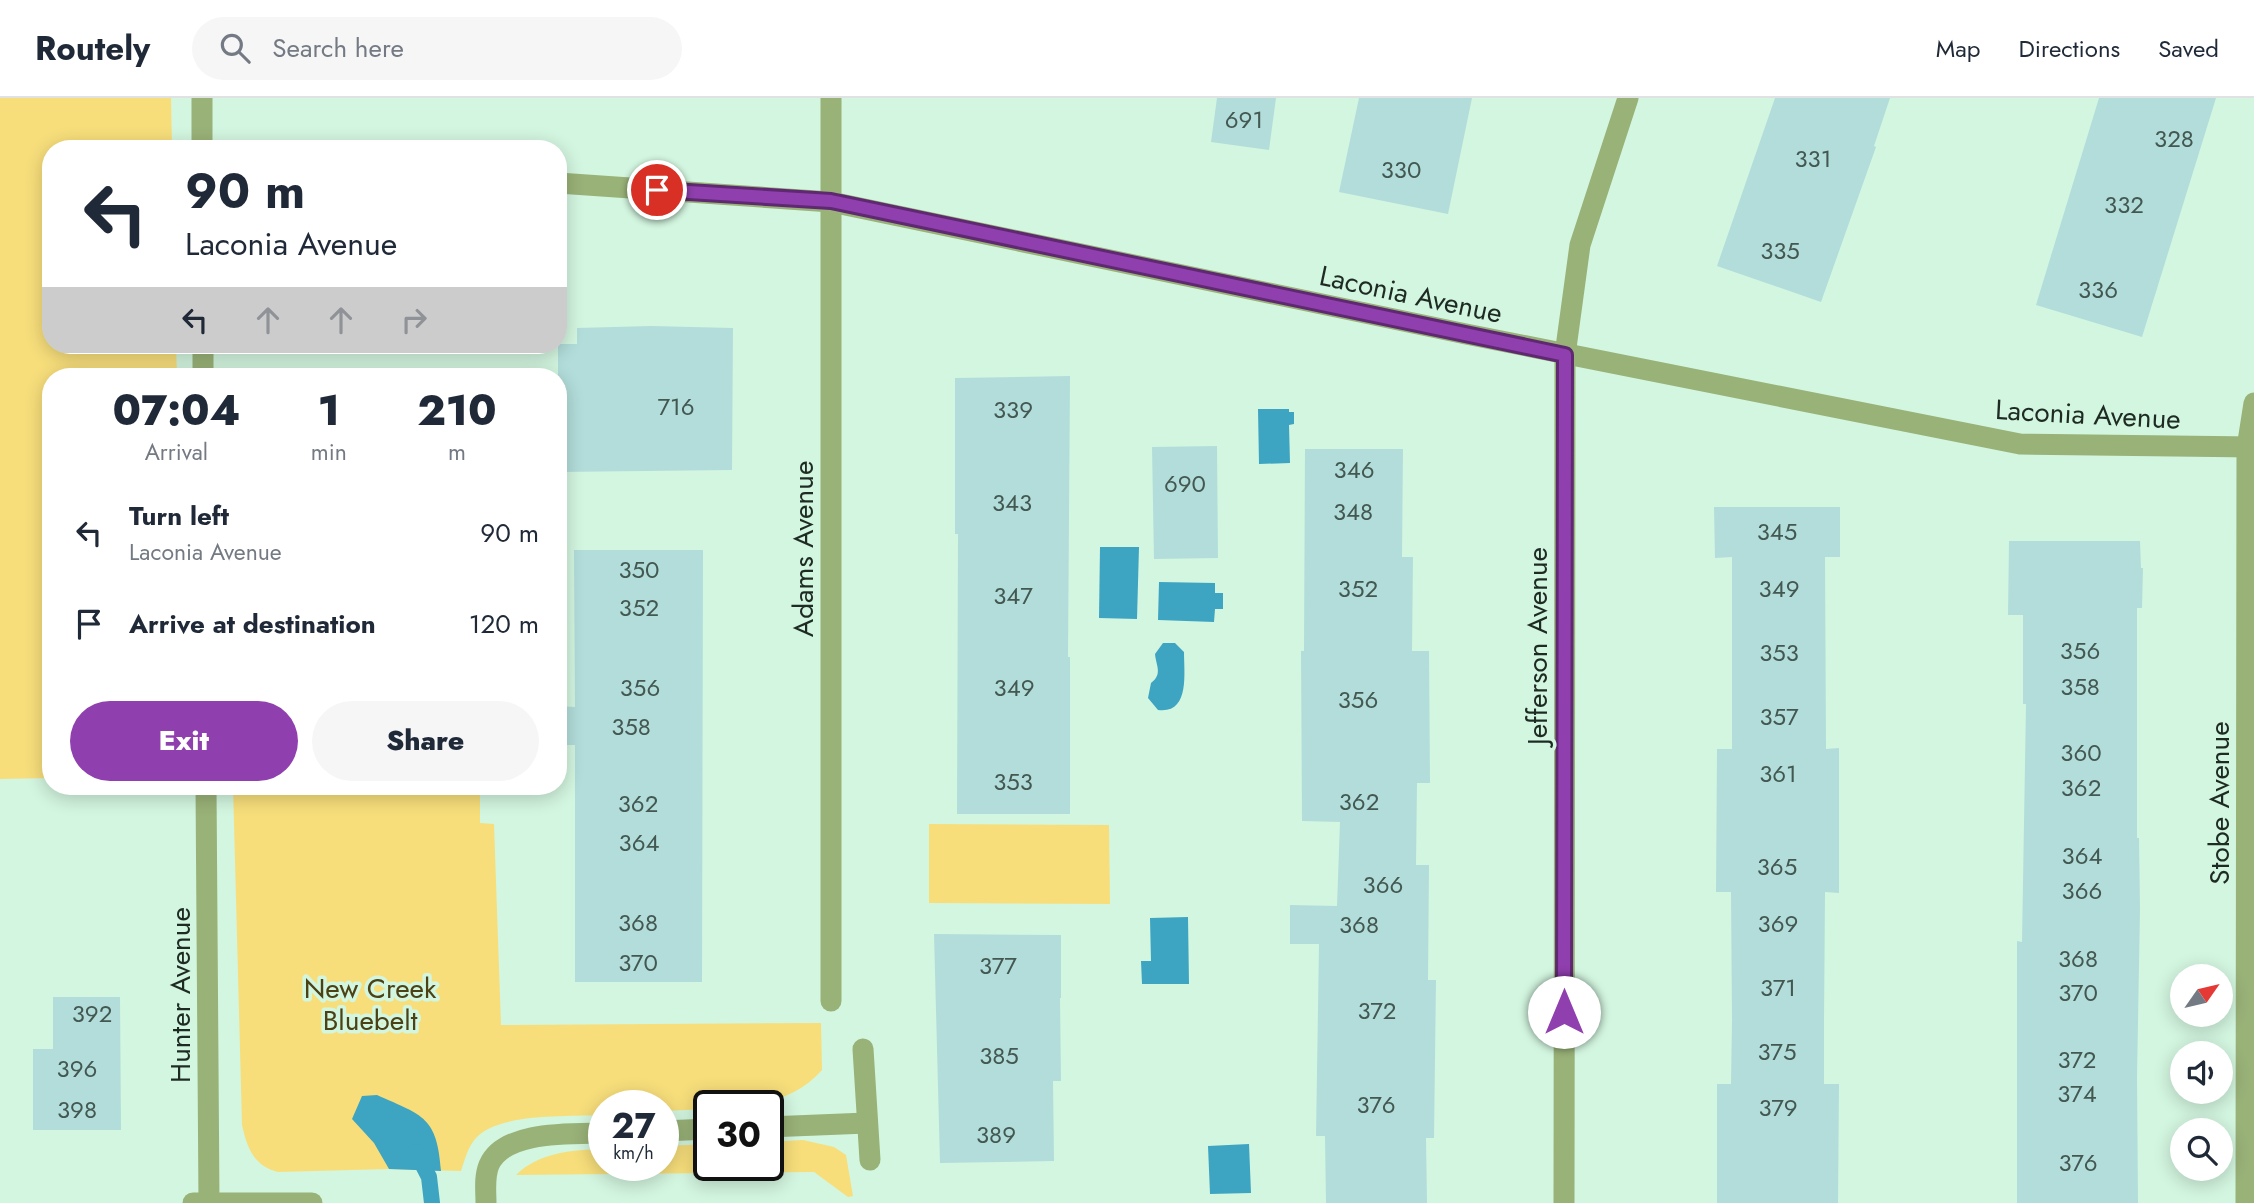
<!DOCTYPE html>
<html lang="en">
<head>
<meta charset="utf-8">
<style>
	:root { --surface:#fff; --page:#f6f6f7; --text:#1f2937; --muted:#747a83; --line:#e0e1e3; --accent:#903fae }
	body { margin:0; font-family:Jost,sans-serif; background:var(--page); color:var(--text); height:100vh; display:flex; flex-direction:column; font-size:26px; white-space:nowrap }
	* { box-sizing:border-box; margin:0 }
	p { font-size:23px; color:var(--muted) }
	.icon { flex:none; width:38px; height:38px; fill:none; stroke:currentColor; stroke-width:2; stroke-linecap:round; stroke-linejoin:round }
	.map { position:relative; flex:1; overflow:hidden }
	.drawer { position:absolute; left:42px; top:270px; width:525px; height:427px; display:flex; flex-direction:column; background:var(--surface); border-radius:28px; box-shadow:0 4px 18px #0003 }
	.drawer>* { flex:none }
	.guide { position:absolute; left:42px; top:42px; width:525px; height:214px; border-radius:28px; box-shadow:0 4px 18px #0003; background:#fff; color:var(--text); overflow:hidden }
	.needle { width:46px; rotate:56deg }
	.fabs { position:absolute; left:2170px; top:866px; display:grid; gap:14px }
	.fabs a { display:grid; place-items:center; width:63px; height:63px; border-radius:50%; background:var(--surface); box-shadow:0 4px 18px #0003; font-size:35px }
	.speed { position:absolute; left:588px; top:992px; display:flex; gap:14px; font-size:35px; font-weight:700; text-align:center }
	.speed>* { display:grid; place-content:center; width:91px; height:91px; border-radius:50%; background:var(--surface); box-shadow:0 4px 18px #0003; line-height:1 }
	.speed small { font-size:18px; font-weight:400 }
	.speed .limit { border:4px solid #111; border-radius:10px; background:#fff; color:#111 }
	.pin { position:absolute; display:grid; place-items:center; width:60px; height:60px; color:#fff; margin:-30px; border:4px solid #fff; border-radius:50%; box-shadow:0 2px 7px #0007 }
	.me { position:absolute; width:77px; margin:-38px; rotate:0deg; stroke-linejoin:round; filter:drop-shadow(0 0 5px #0008) }
	.turn { display:flex; align-items:center; gap:24px; height:147px; padding:0 28px; font-size:32px }
	.turn .icon { width:91px; height:91px; stroke-width:2.5 }
	.turn b { display:block; font-size:49px; line-height:60px }
	.lanes { display:flex; align-items:center; height:66px; padding:0 28px; background:#0003; justify-content:center; gap:35px; direction:ltr }
	.lanes .off { opacity:.35 }
	.eta { display:flex; justify-content:space-evenly; align-items:center; height:119px; text-align:center }
	.eta b { font-size:42px; font-weight:800; line-height:49px }
	.action { display:flex; gap:14px; margin-top:auto; padding:14px 28px }
	.action a { flex:1; height:80px; border-radius:42px; background:var(--accent); color:#fff; font-size:28px; font-weight:800; line-height:80px; text-align:center }
	.action a+a { background:var(--page); color:var(--text) }
	ul { padding:0; list-style:none }
	li { display:flex; align-items:center; gap:21px; height:91px; padding:0 28px }
	li div { flex:1 }
	li b { display:block; font-size:26px }
	li em { font-style:normal }
	header { display:flex; align-items:center; gap:42px; box-sizing:border-box; height:98px; padding:0 35px; background:var(--surface); border-bottom:2px solid var(--line) }
	header strong { font-size:33px }
	nav { display:flex; gap:38px; margin-inline-start:auto; font-size:24px }
	.search { width:490px; height:63px; background:var(--page); display:flex; align-items:center; gap:18px; box-sizing:border-box; padding:0 24px; border-radius:38px; color:var(--muted); font-size:26px }
	.map>svg:first-child { display:block }
</style>
</head>
<body>
<header>
<strong>Routely</strong>
<div class="search"><svg class="icon" aria-label="search" viewBox="0 0 24 24"><circle cx="10" cy="10" r="6"/><path d="M15 15l6 6"/></svg>Search here</div>
<nav><a>Map</a><a>Directions</a><a>Saved</a></nav>
</header>
<div class="map">
<svg width="2254" height="1105" viewBox="0 0 2254 1105">
	<rect width="100%" height="100%" fill="#d3f6e0"/>
	<!-- green -->
	<g fill="#f7de7b">
		<polygon points="0,0 171,0 172,51 51,51 51,247 176,247 177,278 51,278 51,680 0,681"/>
		<path d="M233,688H480V725L494,726L501,927L821,925L822,972C792,1006 752,1008 709,1008V1011L663,1013V1008H604V1017C571,1019 502,1014 477,1039C468,1048 465,1061 461,1073L389,1071L278,1074C254,1068 247,1050 242,1027Z"/>
		<polygon points="929,726 1109,727 1110,806 929,805"/>
		<path d="M803,1042L834,1049L846,1057L853,1098L848,1099L814,1074L516,1077C539,1054 573,1052 604,1051V1068H663V1048L709,1046V1068H768V1044Z"/>
	</g>
	<!-- water -->
	<g fill="#3da4c2">
		<polygon points="1258,311 1289,311 1289,314 1294,314 1294,326 1289,327 1290,365 1259,366"/>
		<polygon points="1100,449 1139,449 1137,521 1099,520"/>
		<polygon points="1159,484 1215,485 1215,495 1223,495 1223,511 1215,511 1214,524 1158,522"/>
		<path d="M1163,545H1175L1184,554C1184,576 1190,616 1158,612L1148,600L1151,585C1163,576 1156,568 1155,556Z"/>
		<polygon points="1188,819 1189,886 1142,886 1141,863 1151,863 1150,820"/>
		<path d="M377,997C424,1018 437,1019 441,1073L389,1071L374,1045L352,1021L362,998Z"/>
		<polygon points="1249,1046 1251,1095 1210,1096 1208,1048"/>
	</g>
	<g fill="none" stroke-linecap="round" stroke-linejoin="round">
		<!-- stream -->
		<polyline stroke="#3da4c2" stroke-width="16" points="416,1054 429,1079 432,1105"/>
	</g>
	<!-- building -->
	<g fill="#b2ddda">
		<polygon points="1217,0 1276,0 1269,52 1211,44"/>
		<polygon points="1359,0 1472,0 1448,116 1339,94"/>
		<polygon points="1775,0 1890,0 1874,48 1876,49 1821,204 1717,168"/>
		<polygon points="2099,0 2216,0 2142,239 2036,207"/>
		<polygon points="651,228 733,230 732,372 558,374 558,246 577,246 577,230"/>
		<polygon points="1070,278 1068,559 1070,559 1070,716 957,716 958,436 955,436 955,280"/>
		<polygon points="1217,348 1218,460 1154,461 1152,349"/>
		<polygon points="1305,351 1403,351 1402,459 1413,459 1412,553 1429,553 1430,685 1417,685 1416,767 1429,767 1428,882 1436,882 1434,1040 1426,1040 1427,1105 1326,1105 1325,1038 1316,1038 1319,846 1290,846 1290,807 1337,808 1340,724 1302,723 1301,553 1304,553"/>
		<polygon points="1714,409 1840,409 1840,459 1825,459 1826,651 1839,650 1839,795 1825,794 1824,922 1824,986 1839,986 1838,1105 1717,1105 1717,986 1731,986 1732,922 1731,794 1716,794 1717,651 1732,651 1732,459 1715,460"/>
		<polygon points="2009,443 2140,443 2141,470 2143,470 2142,510 2137,510 2137,740 2139,740 2140,811 2137,980 2138,1105 2017,1105 2017,843 2022,844 2026,606 2023,606 2023,517 2008,517"/>
		<polygon points="574,452 703,452 702,884 575,884 575,647 558,647 558,608 575,609"/>
		<polygon points="934,836 1061,837 1061,900 1060,900 1061,983 1053,983 1054,1063 940,1065"/>
		<polygon points="53,899 120,899 121,1032 33,1032 33,951 53,951"/>
	</g>
	<g fill="none" stroke-linecap="round" stroke-linejoin="round">
		<!-- lane -->
		<g stroke="#99b278" stroke-width="21">
			<polyline points="863,951 870,1062"/>
			<polyline points="768,1029 867,1025"/>
			<polyline points="663,1033 709,1031"/>
			<path d="M486,1105C486,1093 484,1079 489,1067C504,1032 572,1036 604,1035"/>
		</g>
		<!-- street -->
		<g stroke="#99b278" stroke-width="21">
			<polyline points="202,0 202,51"/>
			<polyline points="831,0 831,903"/>
			<polyline points="558,85 831,104 1466,236 2020,346 2254,349"/>
			<polyline points="203,247 203,278"/>
			<polyline points="206,688 209,1105"/>
			<polyline points="193,1105 312,1105"/>
			<polyline points="1564,1105 1565,257 1580,147 1628,0"/>
			<polyline points="2246,1105 2247,350 2254,305"/>
		</g>
	</g>
	<g fill="none" stroke-linecap="round" stroke-linejoin="round">
		<!-- route casing -->
		<g stroke="#5e2971" stroke-width="18">
			<polyline id="route" points="657,92 831,103 1565,257 1564,914"/>
		</g>
		<!-- route -->
		<use href="#route" stroke="#903fae" stroke-width="12"/>
	</g>
	<g text-anchor="middle" stroke-width="7" stroke-linejoin="round" paint-order="stroke">
		<!-- number labels -->
		<g font-size="24" fill="#435851">
			<text x="1244" y="30">691</text>
			<text x="2174" y="49">328</text>
			<text x="1813" y="69">331</text>
			<text x="1401" y="80">330</text>
			<text x="2124" y="115">332</text>
			<text x="1780" y="161">335</text>
			<text x="2098" y="200">336</text>
			<text x="676" y="317">716</text>
			<text x="1013" y="320">339</text>
			<text x="1354" y="380">346</text>
			<text x="1185" y="394">690</text>
			<text x="1012" y="413">343</text>
			<text x="1353" y="422">348</text>
			<text x="1777" y="442">345</text>
			<text x="639" y="480">350</text>
			<text x="1358" y="499">352</text>
			<text x="1779" y="499">349</text>
			<text x="1013" y="506">347</text>
			<text x="639" y="518">352</text>
			<text x="2080" y="561">356</text>
			<text x="1779" y="563">353</text>
			<text x="2080" y="597">358</text>
			<text x="640" y="598">356</text>
			<text x="1014" y="598">349</text>
			<text x="1358" y="610">356</text>
			<text x="1779" y="627">357</text>
			<text x="631" y="637">358</text>
			<text x="2081" y="663">360</text>
			<text x="1778" y="684">361</text>
			<text x="1013" y="692">353</text>
			<text x="2081" y="698">362</text>
			<text x="1359" y="712">362</text>
			<text x="638" y="714">362</text>
			<text x="639" y="753">364</text>
			<text x="2082" y="766">364</text>
			<text x="1777" y="777">365</text>
			<text x="1383" y="795">366</text>
			<text x="2082" y="801">366</text>
			<text x="638" y="833">368</text>
			<text x="1778" y="834">369</text>
			<text x="1359" y="835">368</text>
			<text x="2078" y="869">368</text>
			<text x="638" y="873">370</text>
			<text x="998" y="876">377</text>
			<text x="1778" y="898">371</text>
			<text x="2078" y="903">370</text>
			<text x="1377" y="921">372</text>
			<text x="92" y="924">392</text>
			<text x="1777" y="962">375</text>
			<text x="999" y="966">385</text>
			<text x="2077" y="970">372</text>
			<text x="77" y="979">396</text>
			<text x="2077" y="1004">374</text>
			<text x="1376" y="1015">376</text>
			<text x="1778" y="1018">379</text>
			<text x="77" y="1020">398</text>
			<text x="996" y="1045">389</text>
			<text x="2078" y="1073">376</text>
		</g>
		<!-- street labels -->
		<g font-size="28" fill="#1e2b23" stroke="#d3f6e0">
			<text transform="translate(1411 196) rotate(12)" y="10">Laconia Avenue</text>
			<text transform="translate(2088 316) rotate(3)" y="10">Laconia Avenue</text>
			<text transform="translate(803 451) rotate(-90)" y="10">Adams Avenue</text>
			<text transform="translate(1537 548) rotate(-90)" y="10">Jefferson Avenue</text>
			<text transform="translate(2219 705) rotate(-90)" y="10">Stobe Avenue</text>
			<text transform="translate(180 897) rotate(-90)" y="10">Hunter Avenue</text>
		</g>
		<!-- park labels -->
		<g font-size="28" fill="#4c4115" stroke="#d3f6e0">
			<text x="370" y="900">New Creek<tspan x="370" dy="32">Bluebelt</tspan></text>
		</g>
	</g>
</svg>
<div class="fabs">
<a><svg class="needle" viewBox="-14 -14 28 28"><path d="M0-13l5 13h-10z" fill="#e53935"/><path d="M0 13l5-13h-10z" fill="#747a83"/></svg></a>
<a><svg class="icon" aria-label="sound" viewBox="0 0 24 24"><path d="M4 9h4l5-4v14l-5-4H4zM17 9q2 3 0 6"/></svg></a>
<a><svg class="icon" aria-label="search" viewBox="0 0 24 24"><circle cx="10" cy="10" r="6"/><path d="M15 15l6 6"/></svg></a>
</div>
<div class="speed"><div>27<small>km/h</small></div><div class="limit">30</div></div>
<div class="pin" style="left:657px;top:92px;background:#d93025"><svg class="icon" aria-label="arrive" viewBox="0 0 24 24"><path d="M6 21V4h12l-3 4 3 4H6"/></svg></div>
<svg class="me" style="left:1564px;top:914px" viewBox="-20 -20 40 40"><circle r="19" fill="#fff"/><path d="M0-13L10 11 0 6-10 11z" fill="#903fae"/></svg>
<div class="guide">
<div class="turn"><svg class="icon" aria-label="left" viewBox="0 0 24 24"><path d="M17 20v-9H6M10 6l-5 5 5 5"/></svg><div><b>90 m</b>Laconia Avenue</div></div>
<div class="lanes"><svg class="icon" aria-label="left" viewBox="0 0 24 24"><path d="M17 20v-9H6M10 6l-5 5 5 5"/></svg><svg class="icon off" aria-label="ahead" viewBox="0 0 24 24"><path d="M12 20V5M6 11l6-6 6 6"/></svg><svg class="icon off" aria-label="ahead" viewBox="0 0 24 24"><path d="M12 20V5M6 11l6-6 6 6"/></svg><svg class="icon off" aria-label="right" viewBox="0 0 24 24"><path d="M7 20v-9h11M14 6l5 5-5 5"/></svg></div>
</div>
<section class="drawer">
<div class="eta">
<div><b>07:04</b><p>Arrival</p></div>
<div><b>1</b><p>min</p></div>
<div><b>210</b><p>m</p></div>
</div>
<ul>
<li><svg class="icon" aria-label="left" viewBox="0 0 24 24"><path d="M17 20v-9H6M10 6l-5 5 5 5"/></svg><div><b>Turn left</b><p>Laconia Avenue</p></div><em>90 m</em></li>
<li><svg class="icon" aria-label="arrive" viewBox="0 0 24 24"><path d="M6 21V4h12l-3 4 3 4H6"/></svg><div><b>Arrive at destination</b></div><em>120 m</em></li>
</ul>
<div class="action"><a>Exit</a><a>Share</a></div>
</section>
</div>
</body>
</html>
